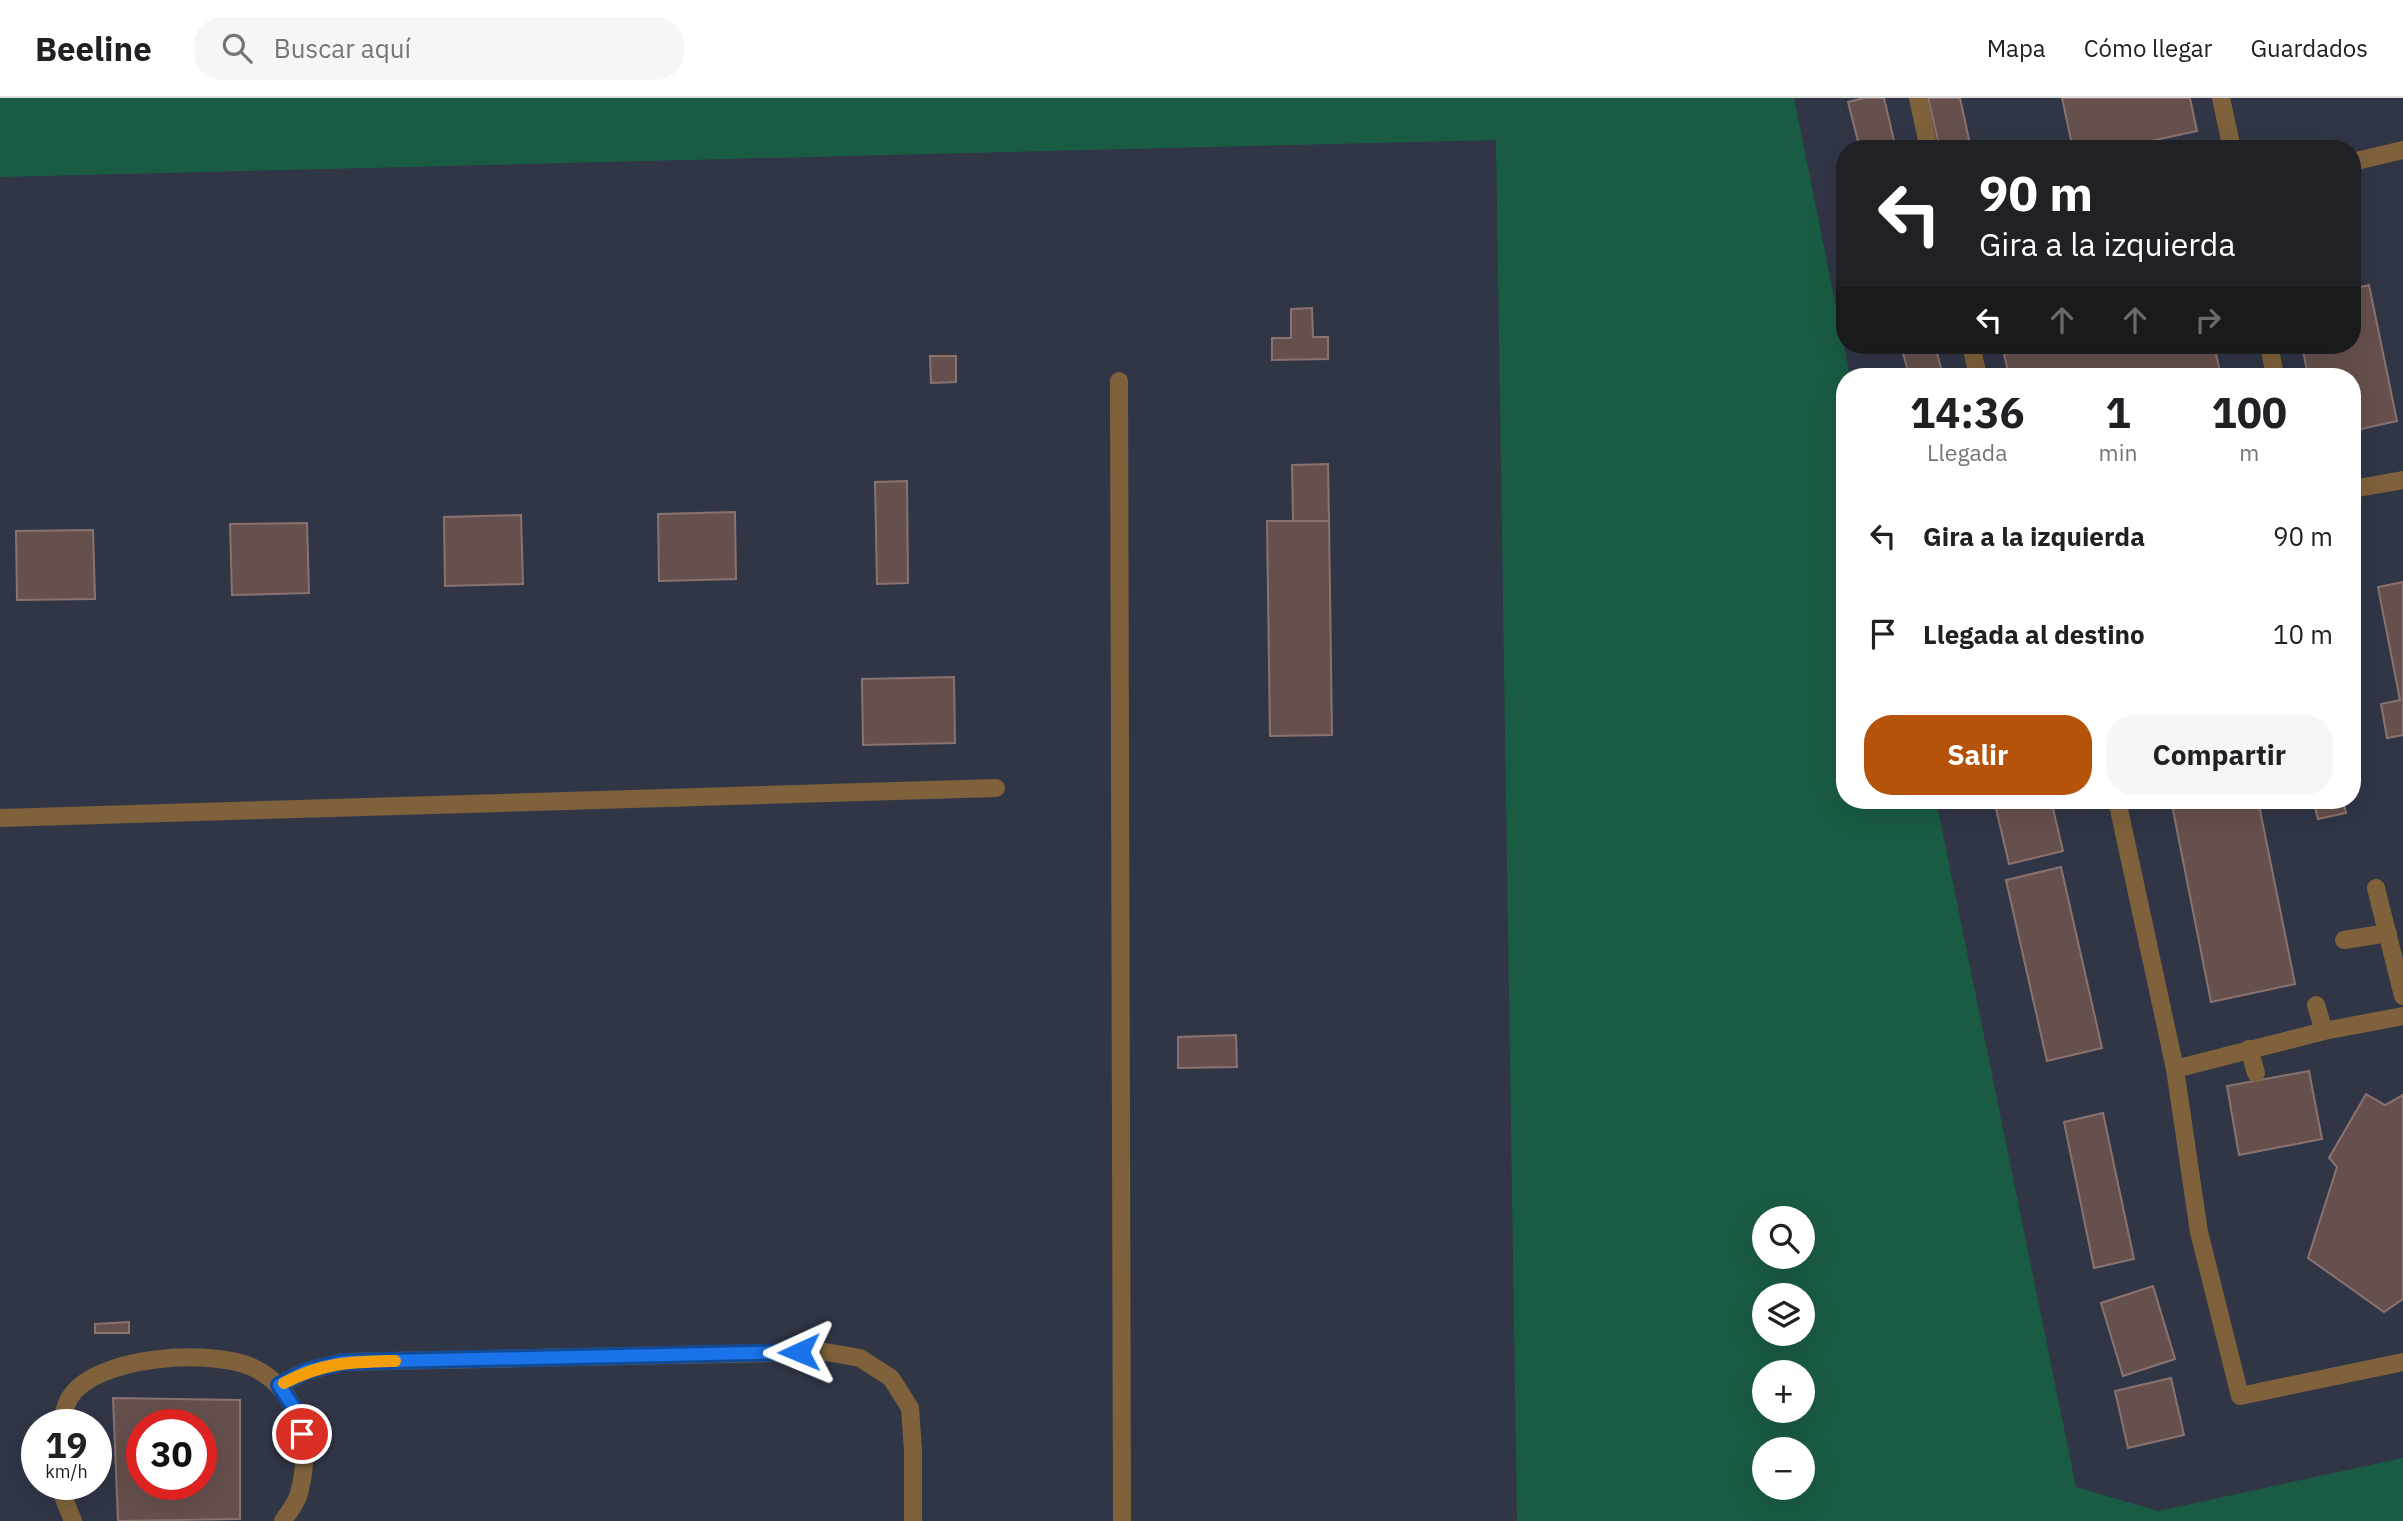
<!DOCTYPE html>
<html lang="es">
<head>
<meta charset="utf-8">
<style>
	:root { --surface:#fff; --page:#f6f6f6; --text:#202124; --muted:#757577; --line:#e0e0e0; --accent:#b45309 }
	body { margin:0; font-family:"IBM Plex Sans",sans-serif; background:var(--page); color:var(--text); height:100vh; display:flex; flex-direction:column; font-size:26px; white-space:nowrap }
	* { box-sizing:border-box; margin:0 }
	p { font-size:23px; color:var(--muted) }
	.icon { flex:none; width:38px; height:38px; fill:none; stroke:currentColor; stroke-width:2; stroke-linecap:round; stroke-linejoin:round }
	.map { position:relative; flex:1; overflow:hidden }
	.drawer { position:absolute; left:1836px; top:270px; width:525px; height:441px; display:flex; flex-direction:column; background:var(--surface); border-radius:28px; box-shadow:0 7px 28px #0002 }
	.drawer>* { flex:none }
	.banner { position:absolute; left:1836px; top:42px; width:525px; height:214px; border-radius:28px; box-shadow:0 7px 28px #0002; background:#202124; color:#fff; overflow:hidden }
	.tools { position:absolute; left:1752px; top:1108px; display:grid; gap:14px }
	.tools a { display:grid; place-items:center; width:63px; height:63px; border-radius:50%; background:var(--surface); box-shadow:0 7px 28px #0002; font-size:35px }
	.speed { position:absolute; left:21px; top:1311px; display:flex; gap:14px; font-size:35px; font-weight:700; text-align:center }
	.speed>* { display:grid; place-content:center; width:91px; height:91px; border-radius:50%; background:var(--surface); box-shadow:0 7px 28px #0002; line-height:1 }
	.speed small { font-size:18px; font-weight:400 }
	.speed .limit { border:10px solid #d22; background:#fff; color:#111 }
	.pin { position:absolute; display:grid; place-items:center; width:60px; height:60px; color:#fff; margin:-30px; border:4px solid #fff; border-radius:50%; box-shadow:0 2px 7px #0007 }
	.me { position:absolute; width:77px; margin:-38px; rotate:269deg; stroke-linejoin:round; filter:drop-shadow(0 0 5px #0008) }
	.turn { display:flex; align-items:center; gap:24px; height:147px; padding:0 28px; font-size:32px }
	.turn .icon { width:91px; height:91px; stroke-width:2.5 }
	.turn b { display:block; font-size:49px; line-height:60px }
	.lanes { display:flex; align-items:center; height:66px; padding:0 28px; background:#0003; justify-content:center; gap:35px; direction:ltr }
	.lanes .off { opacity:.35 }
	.eta { display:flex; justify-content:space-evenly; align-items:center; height:119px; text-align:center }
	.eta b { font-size:42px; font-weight:700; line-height:49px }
	.primary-button { display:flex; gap:14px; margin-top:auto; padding:14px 28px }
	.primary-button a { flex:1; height:80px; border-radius:28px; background:var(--accent); color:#fff; font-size:28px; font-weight:700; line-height:80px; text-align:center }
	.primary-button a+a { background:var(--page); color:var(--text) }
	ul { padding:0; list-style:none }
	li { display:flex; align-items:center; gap:21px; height:98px; padding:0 28px }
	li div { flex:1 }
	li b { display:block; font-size:26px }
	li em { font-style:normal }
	header { display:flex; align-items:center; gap:42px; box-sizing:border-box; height:98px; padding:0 35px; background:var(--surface); border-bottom:2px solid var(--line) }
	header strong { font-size:33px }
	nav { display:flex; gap:38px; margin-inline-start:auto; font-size:24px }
	.search { width:490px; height:63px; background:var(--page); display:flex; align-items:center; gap:18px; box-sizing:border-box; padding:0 24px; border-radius:28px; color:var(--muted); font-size:26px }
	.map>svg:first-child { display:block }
</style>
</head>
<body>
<header>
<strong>Beeline</strong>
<div class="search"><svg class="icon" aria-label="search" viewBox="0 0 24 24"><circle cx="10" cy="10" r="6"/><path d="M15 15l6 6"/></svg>Buscar aquí</div>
<nav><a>Mapa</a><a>Cómo llegar</a><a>Guardados</a></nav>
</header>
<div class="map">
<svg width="2403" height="1423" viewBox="0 0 2403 1423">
	<rect width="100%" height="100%" fill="#313647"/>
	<!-- green -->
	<path fill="#1a5c43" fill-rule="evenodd" d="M0,0H1794L1850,278H1844V702H1936L2076,1389L2158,1413L2403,1360V1423H1517L1496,42L0,79ZM1764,1120H1802V1158H1764ZM1764,1197H1802V1236H1764ZM1764,1274H1802V1312H1764ZM1802,1351V1390H1764V1351Z"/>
	<!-- building -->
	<g fill="#66504d" stroke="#8a726f" stroke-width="2" fill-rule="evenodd">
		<polygon points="1864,0 1884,0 1896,51 1860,51 1848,4"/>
		<polygon points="1928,0 1960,0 1971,51 1940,51"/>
		<polygon points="2062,0 2190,0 2197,33 2114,51 2073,51"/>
		<polygon points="2369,187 2397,323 2352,333 2352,278 2308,278 2302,247 2352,247 2352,191"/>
		<polygon points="1312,210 1313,239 1328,239 1328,261 1272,262 1272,240 1291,240 1291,211"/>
		<polygon points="1901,247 1935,247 1943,278 1909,278"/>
		<polygon points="2002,247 2214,247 2221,278 2009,278"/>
		<polygon points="930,258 956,258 956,284 931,285"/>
		<polygon points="1328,366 1329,423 1293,423 1292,367"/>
		<polygon points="907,383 908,485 877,486 875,384"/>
		<polygon points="735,414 736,481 659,483 658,416"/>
		<polygon points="521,417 523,486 445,488 444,419"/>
		<polygon points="1267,423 1329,423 1332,637 1270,638"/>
		<polygon points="307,425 309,495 232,497 230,426"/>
		<polygon points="93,432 95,501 17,502 16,433"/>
		<polygon points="2403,484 2403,637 2387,640 2381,606 2400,602 2378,489"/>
		<polygon points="954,579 955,645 863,647 862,581"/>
		<polygon points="1994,702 2051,702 2063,753 2009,766"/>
		<polygon points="2171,702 2258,702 2295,886 2211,904"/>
		<polygon points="2313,702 2343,702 2346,715 2318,721"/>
		<polygon points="2061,769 2102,950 2047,963 2006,782"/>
		<polygon points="1236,937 1237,969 1178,970 1178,939"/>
		<polygon points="2309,973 2322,1041 2239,1057 2227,988"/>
		<polygon points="2366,996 2385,1007 2403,997 2403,1201 2384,1214 2308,1160 2337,1069 2329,1060"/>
		<polygon points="2103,1015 2134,1161 2094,1170 2064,1024"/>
		<polygon points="2153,1188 2175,1261 2123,1278 2101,1205"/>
		<polygon points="129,1224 129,1235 95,1235 95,1226"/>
		<polygon points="2171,1280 2184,1337 2128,1350 2115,1293"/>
		<path d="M113,1300L240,1302V1421L118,1423ZM142,1326H201V1386H142Z"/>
	</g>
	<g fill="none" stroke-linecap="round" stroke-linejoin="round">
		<!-- minor -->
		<g stroke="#7f623c" stroke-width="18">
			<polyline points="1918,0 1929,51"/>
			<polyline points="2221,0 2232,51"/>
			<polyline points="2352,64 2403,52"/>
			<polyline points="1971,247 1978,278"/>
			<polyline points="2269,247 2275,278"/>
			<polyline points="1119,283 1122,1423"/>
			<polyline points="2352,391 2403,382"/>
			<polyline points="2117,702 2175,971 2199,1134 2240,1298 2403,1264"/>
			<polyline points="0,720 996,690"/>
			<polyline points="2376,790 2403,898"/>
			<polyline points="2344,842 2388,835"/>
			<polyline points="2316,907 2324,933"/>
			<polyline points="2249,951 2256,975"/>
			<polyline points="2175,971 2324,933 2403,918"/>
			<polyline points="279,1287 306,1273 343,1264 826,1254 860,1260 891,1280 910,1310 913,1352 913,1423"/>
			<path d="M60,1326C63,1319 65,1308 69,1301C94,1257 213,1250 254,1270C301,1293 312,1348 299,1395C297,1405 288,1415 283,1423"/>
			<polyline points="58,1386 73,1423"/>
		</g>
	</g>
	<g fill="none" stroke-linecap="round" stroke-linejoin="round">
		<!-- route casing -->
		<g stroke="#114b97" stroke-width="18">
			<polyline id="route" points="302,1336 298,1316 279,1287 306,1273 343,1264 799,1254"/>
		</g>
		<!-- route -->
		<use href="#route" stroke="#1a73e8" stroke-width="12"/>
		<!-- slow -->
		<path stroke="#f59e0b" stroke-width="12" d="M284,1285C324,1264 351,1264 395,1263"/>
	</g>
</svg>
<div class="tools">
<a><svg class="icon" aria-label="search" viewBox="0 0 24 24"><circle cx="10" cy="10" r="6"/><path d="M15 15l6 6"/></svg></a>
<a><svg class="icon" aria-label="layers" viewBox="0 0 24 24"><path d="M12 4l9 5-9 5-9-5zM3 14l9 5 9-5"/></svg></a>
<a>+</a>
<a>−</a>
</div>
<div class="speed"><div>19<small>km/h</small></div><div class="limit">30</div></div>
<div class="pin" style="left:302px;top:1336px;background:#d93025"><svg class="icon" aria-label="arrive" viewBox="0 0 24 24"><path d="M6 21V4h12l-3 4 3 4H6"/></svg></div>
<svg class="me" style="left:799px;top:1254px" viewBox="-20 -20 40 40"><path d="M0-17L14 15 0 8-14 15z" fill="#1a73e8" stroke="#fff" stroke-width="4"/></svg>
<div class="banner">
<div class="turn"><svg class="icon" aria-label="left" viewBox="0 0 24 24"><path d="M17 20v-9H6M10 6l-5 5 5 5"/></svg><div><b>90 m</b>Gira a la izquierda</div></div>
<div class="lanes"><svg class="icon" aria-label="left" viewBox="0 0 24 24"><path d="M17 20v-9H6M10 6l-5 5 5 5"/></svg><svg class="icon off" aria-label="ahead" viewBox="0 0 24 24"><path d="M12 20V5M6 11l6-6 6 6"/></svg><svg class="icon off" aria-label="ahead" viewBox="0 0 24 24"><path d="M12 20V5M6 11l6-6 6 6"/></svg><svg class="icon off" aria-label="right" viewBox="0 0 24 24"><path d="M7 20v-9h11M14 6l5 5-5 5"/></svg></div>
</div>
<section class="drawer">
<div class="eta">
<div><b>14:36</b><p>Llegada</p></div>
<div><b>1</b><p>min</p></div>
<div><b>100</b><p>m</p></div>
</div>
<ul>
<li><svg class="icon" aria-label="left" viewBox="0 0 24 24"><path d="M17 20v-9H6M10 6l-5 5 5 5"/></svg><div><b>Gira a la izquierda</b></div><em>90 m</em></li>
<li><svg class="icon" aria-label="arrive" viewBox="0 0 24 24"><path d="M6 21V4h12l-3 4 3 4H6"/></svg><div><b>Llegada al destino</b></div><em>10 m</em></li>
</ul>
<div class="primary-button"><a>Salir</a><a>Compartir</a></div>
</section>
</div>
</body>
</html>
